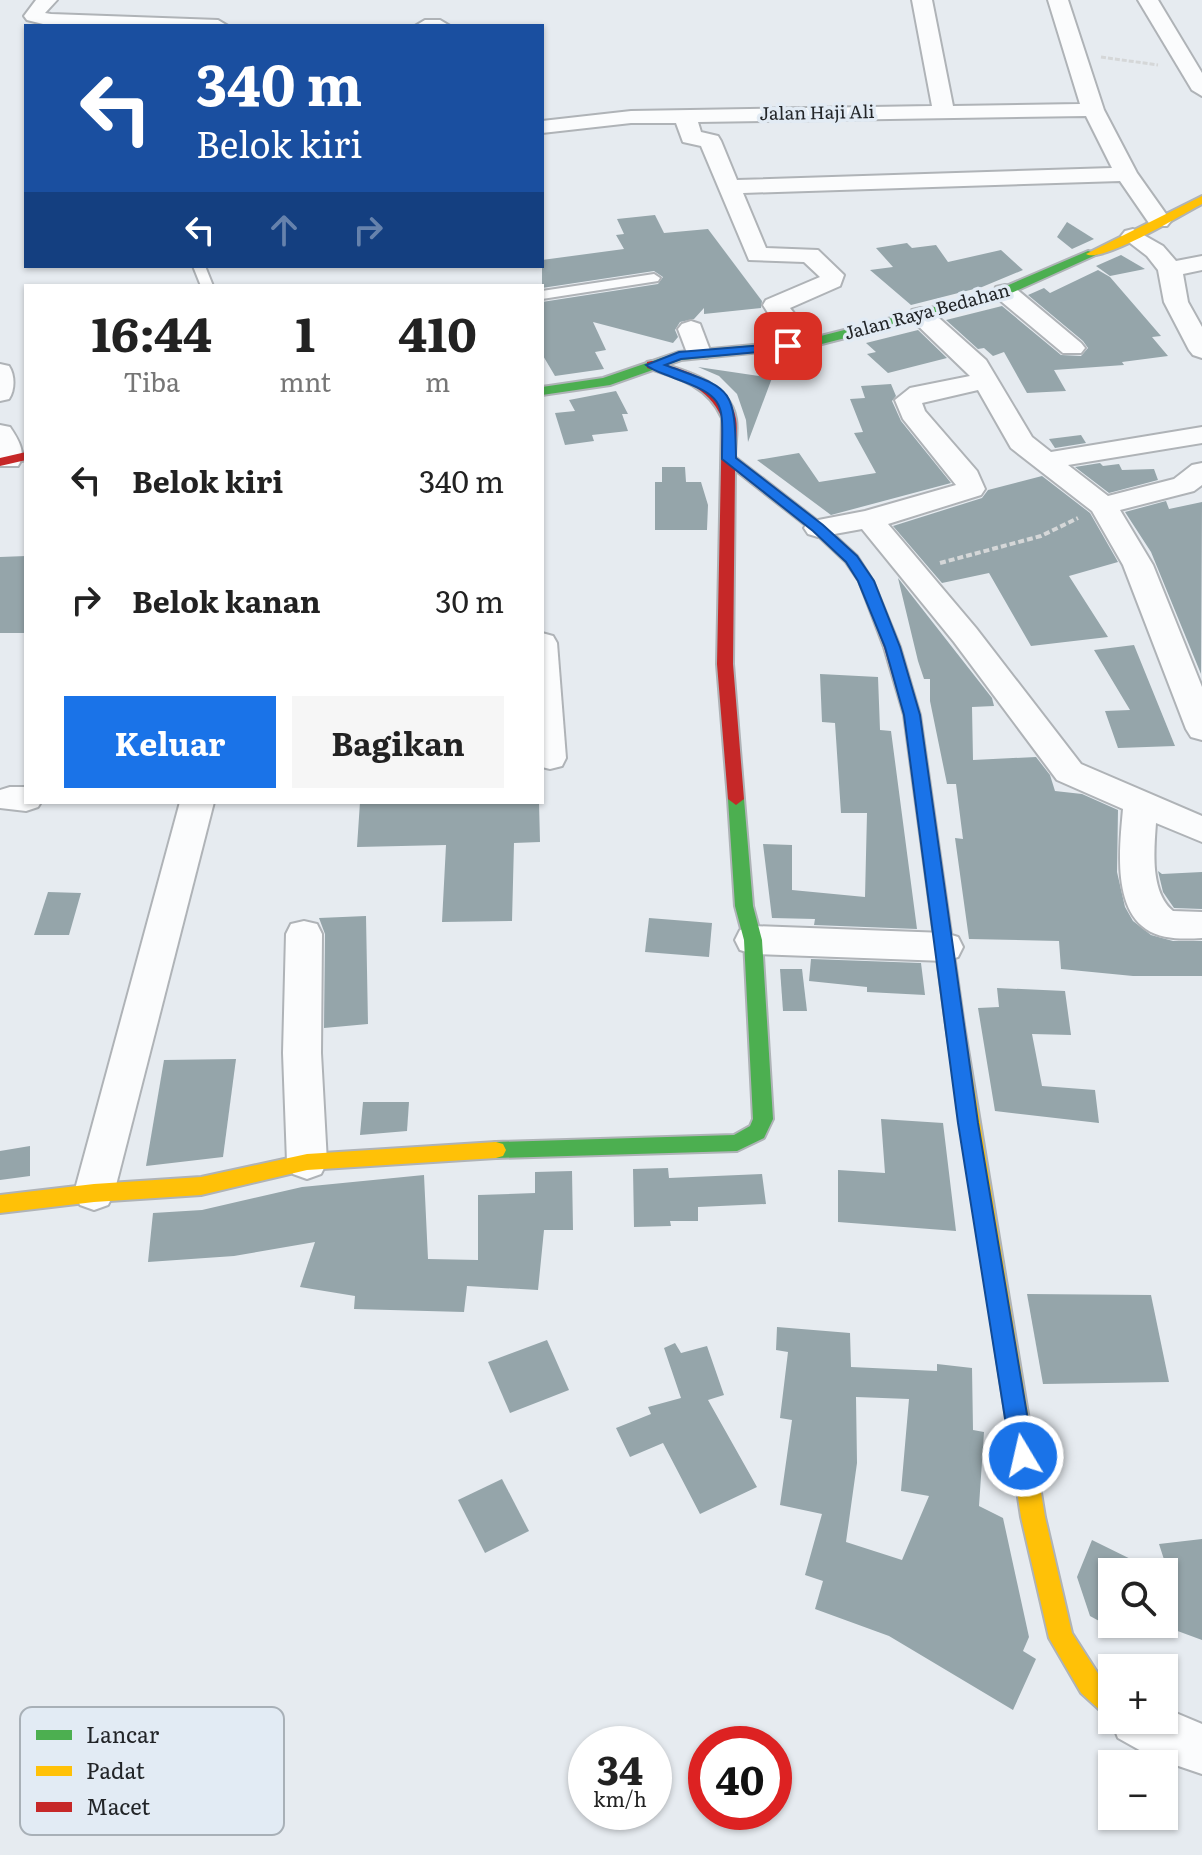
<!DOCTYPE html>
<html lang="id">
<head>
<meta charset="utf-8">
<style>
	:root { --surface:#fff; --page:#f6f6f6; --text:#222; --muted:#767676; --accent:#1a73e8 }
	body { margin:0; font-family:Literata,serif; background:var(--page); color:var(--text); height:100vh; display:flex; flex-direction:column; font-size:30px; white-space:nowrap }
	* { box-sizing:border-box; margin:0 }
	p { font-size:26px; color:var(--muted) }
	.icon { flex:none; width:44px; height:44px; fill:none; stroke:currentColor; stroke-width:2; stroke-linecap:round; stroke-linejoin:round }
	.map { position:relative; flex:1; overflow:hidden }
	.details { position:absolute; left:24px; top:284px; width:520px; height:520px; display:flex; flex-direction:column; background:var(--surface); border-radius:0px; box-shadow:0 2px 6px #0004 }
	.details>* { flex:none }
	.hud { position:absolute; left:24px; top:24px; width:520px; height:244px; border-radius:0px; box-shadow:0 2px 6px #0004; background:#1a4fa0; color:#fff; overflow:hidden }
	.controls { position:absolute; left:1098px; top:1558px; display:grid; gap:16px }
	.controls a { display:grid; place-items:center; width:80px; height:80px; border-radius:0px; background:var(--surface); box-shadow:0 2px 6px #0004; font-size:40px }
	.speed { position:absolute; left:568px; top:1726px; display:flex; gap:16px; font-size:40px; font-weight:700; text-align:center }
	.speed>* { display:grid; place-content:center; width:104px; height:104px; border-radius:50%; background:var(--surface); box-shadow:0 2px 6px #0004; line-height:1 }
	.speed small { font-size:20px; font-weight:400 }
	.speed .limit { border:12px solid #d22; background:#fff; color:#111 }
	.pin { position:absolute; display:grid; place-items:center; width:68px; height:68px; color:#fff; margin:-34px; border-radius:16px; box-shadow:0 4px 12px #0006 }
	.me { position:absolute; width:88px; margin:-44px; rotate:351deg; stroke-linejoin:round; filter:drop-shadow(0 0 6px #0008) }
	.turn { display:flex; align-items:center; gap:28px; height:168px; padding:0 40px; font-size:36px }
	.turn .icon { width:104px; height:104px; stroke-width:2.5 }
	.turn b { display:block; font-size:56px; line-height:68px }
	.lanes { display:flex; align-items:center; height:76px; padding:0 40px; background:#0003; justify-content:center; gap:40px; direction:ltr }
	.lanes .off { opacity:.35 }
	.eta { display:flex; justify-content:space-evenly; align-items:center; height:136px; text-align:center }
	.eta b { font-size:48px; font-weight:700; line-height:56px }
	.cta { display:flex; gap:16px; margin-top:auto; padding:16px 40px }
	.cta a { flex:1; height:92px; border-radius:0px; background:var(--accent); color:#fff; font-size:32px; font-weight:700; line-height:92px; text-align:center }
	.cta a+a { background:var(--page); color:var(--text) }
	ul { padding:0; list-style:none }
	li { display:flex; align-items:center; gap:24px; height:120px; padding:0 40px }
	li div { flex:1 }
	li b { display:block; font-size:30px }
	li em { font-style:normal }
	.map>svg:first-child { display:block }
</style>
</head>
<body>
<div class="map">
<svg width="1202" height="1855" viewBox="0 0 1202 1855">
	<rect width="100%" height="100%" fill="#e6ebf0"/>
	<!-- building -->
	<g fill="#95a5aa" fill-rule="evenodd">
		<polygon points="655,215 664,233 708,229 762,301 761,308 704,314 704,308 694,319 680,322 675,330 678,337 673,343 593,322 606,350 595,352 604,369 555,376 542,354 542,302 658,284 663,277 654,271 542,288 542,260 624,249 616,235 624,234 617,219"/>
		<polygon points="1067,222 1094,239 1072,249 1057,237"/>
		<polygon points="907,243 912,248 936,245 948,262 1001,250 1023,270 982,287 911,305 870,270 893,267 876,248"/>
		<polygon points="1121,255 1145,269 1110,276 1096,266"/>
		<polygon points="1098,270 1110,277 1161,336 1152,337 1168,356 1122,362 1124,365 1054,370 1066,391 1027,393 1004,352 993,356 984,348 978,349 946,320 1002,306 1061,355 1081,356 1088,348 1083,341 1028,295 1044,288 1050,293"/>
		<polygon points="918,330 947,358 888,373 867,354 876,352 866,343"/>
		<polygon points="698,367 772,378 748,442 746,420 737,394 719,376"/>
		<polygon points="891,384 896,396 892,401 901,421 951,483 831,515 757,460 799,453 819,482 876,473 854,433 863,432 850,399 865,398 861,386"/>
		<polygon points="616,391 628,414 622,414 628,431 592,435 594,441 565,445 555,413 575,411 569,400"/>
		<polygon points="1081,435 1086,443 1055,448 1049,439"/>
		<polygon points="1100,463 1103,466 1119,464 1122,470 1154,469 1158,480 1109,493 1075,467"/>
		<polygon points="662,467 685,467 686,482 701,482 708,505 707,530 655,530 655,482 662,482"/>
		<polygon points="1042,476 1090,513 1118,562 1069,576 1108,637 1031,646 989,573 942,583 893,526 982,498 988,490"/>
		<polygon points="1166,501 1169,509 1202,502 1201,674 1151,552 1125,512"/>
		<polygon points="26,556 26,633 0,633 0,557"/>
		<polygon points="898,578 992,698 994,706 972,707 973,760 1036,757 1050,775 1055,791 1082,794 1118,810 1117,872 1125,907 1133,921 1151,935 1173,941 1202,941 1202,976 1133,976 1061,969 1059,941 969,939 955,838 963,839 956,784 947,784 930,701 930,679 924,679 918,661"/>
		<polygon points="1134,645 1175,746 1118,748 1105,711 1130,710 1094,650"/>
		<polygon points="820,674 878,677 880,730 891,731 917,929 814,925 815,919 772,918 763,844 792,845 792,890 865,897 867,813 841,813 835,723 822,722"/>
		<polygon points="360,802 539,802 540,842 514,843 512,921 442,922 446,845 357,847"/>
		<polygon points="1158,871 1162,874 1202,872 1202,909 1174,908 1163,892"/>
		<polygon points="48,892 81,893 69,935 34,935"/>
		<polygon points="366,916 368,1024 324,1028 325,934 319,918"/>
		<polygon points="649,918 712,923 709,957 645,952"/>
		<polygon points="811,959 921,963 925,995 867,992 867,987 809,981"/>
		<polygon points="780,969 802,969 807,1011 783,1011"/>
		<polygon points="997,988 1065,991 1071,1035 1032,1034 1042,1086 1095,1090 1099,1123 995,1111 978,1008 999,1007"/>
		<polygon points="236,1059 223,1157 146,1166 164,1060"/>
		<polygon points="363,1102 409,1102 407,1131 360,1135"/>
		<polygon points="881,1119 943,1123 956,1231 838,1222 838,1170 885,1173"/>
		<polygon points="30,1146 30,1176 0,1180 0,1151"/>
		<polygon points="668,1168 669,1178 762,1174 766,1204 698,1207 698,1221 670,1221 671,1226 634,1227 633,1169"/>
		<polygon points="572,1171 573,1230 544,1230 538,1290 467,1286 464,1312 354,1309 355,1296 300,1287 315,1242 234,1256 148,1262 153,1213 202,1210 302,1187 424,1175 428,1259 478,1260 478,1195 535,1193 535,1172"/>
		<polygon points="1027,1294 1151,1295 1169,1382 1043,1384"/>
		<path d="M777,1327L850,1333L851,1367L937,1371V1364L972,1368L973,1430L984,1432L979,1506L1003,1518L1029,1637L1023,1651L1036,1659L1013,1710L889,1636L815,1609L823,1581L805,1575L822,1514L780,1505L792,1420L780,1418L788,1352L776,1350ZM856,1397L909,1399L901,1491L929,1496L902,1560L846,1542L857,1463Z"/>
		<polygon points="547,1340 569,1390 510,1413 488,1362"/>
		<polygon points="675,1343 681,1353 707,1346 724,1395 708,1400 757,1487 700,1514 663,1443 630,1457 616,1428 651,1414 648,1407 681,1398 664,1348"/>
		<polygon points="502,1479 529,1531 485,1553 458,1500"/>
		<polygon points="1202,1539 1202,1640 1164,1626 1164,1576 1170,1578 1159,1544"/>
		<polygon points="1092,1540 1157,1572 1112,1572 1112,1628 1090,1616 1077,1577"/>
	</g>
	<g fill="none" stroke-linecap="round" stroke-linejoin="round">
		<!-- lane casing -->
		<g stroke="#afb3b7" stroke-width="4">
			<g id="lane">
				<polygon points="193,266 205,266 213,286 201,286"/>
				<polygon points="654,274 660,278 658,281 542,299 542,291"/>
			</g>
		</g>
		<!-- street casing -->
		<g stroke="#afb3b7" stroke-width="4">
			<g id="street">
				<polygon points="36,0 57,0 45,13 51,14 218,20 228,26 51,26 27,20 24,16"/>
				<path d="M912,0H932L953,106L1080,104L1048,0H1068L1104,110L1137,173L1171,221L1167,226H1151L1120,181L743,193L766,248L818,250L844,275L840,286L790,308L818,344L814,349C790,355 775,323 763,305L766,300L820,277L804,262L749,260L701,146L683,142L676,123H631L542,133V121L631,111L932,106ZM1086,116L1112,168L737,180L721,141L718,136L701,132L698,122Z"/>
				<polygon points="1138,0 1158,0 1202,73 1202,96 1192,90"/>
				<polygon points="425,20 440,20 450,26 415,26"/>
				<polygon points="1133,229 1163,246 1176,261 1202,256 1202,270 1183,274 1188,302 1202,327 1202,358 1193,355 1189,350 1164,302 1158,270 1147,256 1121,236 1125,231"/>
				<polygon points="1005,285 1014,287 1081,343 1085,348 1081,353 1063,353 996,297 993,292 996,287"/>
				<path d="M921,308L930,310L986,360L1032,437L1051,452L1202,427V443L1068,465L1108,496L1174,479L1192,465L1202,463V485L1194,491L1120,510L1153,565L1202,687V740L1191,737L1186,729L1123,565L1092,511L1011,448L978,390L922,403L925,411L977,471L985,489L981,495L888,524L976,628L1081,764L1202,816V842L1156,823C1154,851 1150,892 1173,911L1202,912V938C1184,939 1162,940 1146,929C1112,906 1120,844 1123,809L1057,780L954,642L862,529L818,537L808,534L804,528L808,522L865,511L956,485L903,419L895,400L910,388L970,376L912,320L909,315L912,310Z"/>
				<polygon points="691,321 700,324 711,353 707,358 689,358 678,329 682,324"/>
				<path d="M0,364L9,366C15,375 15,390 9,399L0,401Z"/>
				<path d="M0,425L10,427C18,439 27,453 18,466H0Z"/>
				<polygon points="542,633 553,636 557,643 566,758 562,766 550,769 542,767"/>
				<polygon points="10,787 26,787 26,802 41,802 38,807 26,811 0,808 0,790"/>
				<polygon points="180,802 214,802 114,1193 108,1205 94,1210 80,1205 74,1193"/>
				<polygon points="304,921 317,924 322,934 321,1053 327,1162 321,1174 307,1179 293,1174 287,1162 283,1053 286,934 291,924"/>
				<polygon points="753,926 945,933 958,937 963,947 958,957 945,961 753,954 740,950 735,940 740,930"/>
				<polygon points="1164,1708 1202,1724 1202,1774 1152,1757 1118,1738 1111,1720 1112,1717 1112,1720 1164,1720"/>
			</g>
		</g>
		<!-- fast casing -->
		<g stroke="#afb3b7" stroke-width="4">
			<g id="fast">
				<polygon points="1088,251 1098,254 998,299 810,347 681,360 610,385 542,395 542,387 603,378 679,352 805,340 990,293"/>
				<polygon points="736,793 744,799 753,906 762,940 773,1119 764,1138 737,1151 496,1158 489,1156 486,1150 489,1144 496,1142 734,1135 750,1126 753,1119 744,940 735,906 728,799"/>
			</g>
		</g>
		<!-- slow casing -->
		<g stroke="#afb3b7" stroke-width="4">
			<g id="slow">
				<path d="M1202,196V204C1183,214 1101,264 1086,254Z"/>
				<polygon points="955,1018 962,1020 964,1025 1045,1517 1072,1633 1099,1675 1112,1687 1112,1717 1103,1713 1081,1693 1049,1638 1021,1517 946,1025 948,1020"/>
				<polygon points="496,1142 503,1144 506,1150 503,1156 496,1158 307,1170 201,1195 94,1202 0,1213 0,1195 94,1184 201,1177 307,1154"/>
			</g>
		</g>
		<!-- jam casing -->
		<g stroke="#afb3b7" stroke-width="4">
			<g id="jam">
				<path d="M652,361C682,369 730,382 736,419C738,431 735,445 735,457L823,525L857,556L873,581L900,647L920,715L964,1025L962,1030H948L946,1025L904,715L884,647L859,581L846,562L813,531L735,470L733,664L744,799L736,805L728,799L717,664L722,418C708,386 679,378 647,368V362Z"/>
				<polygon points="26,452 26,460 0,466 0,458"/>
			</g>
		</g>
		<!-- path-far1 -->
		<polyline stroke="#d5d7d8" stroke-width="3" stroke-dasharray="5 2" stroke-linecap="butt" points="1101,57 1158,65"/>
		<!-- path -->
		<polyline stroke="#d5d7d8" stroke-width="4" stroke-dasharray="6 3" stroke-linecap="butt" points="940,563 1041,536 1078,518"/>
		<!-- lane -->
		<use href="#lane" fill="#fbfcfd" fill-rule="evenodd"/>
		<!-- street -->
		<use href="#street" fill="#fbfcfd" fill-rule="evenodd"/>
		<!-- fast -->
		<use href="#fast" fill="#4caf50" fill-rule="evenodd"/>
		<!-- slow -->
		<use href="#slow" fill="#ffc107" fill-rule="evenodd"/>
		<!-- jam -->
		<use href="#jam" fill="#c62828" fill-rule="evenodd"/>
	</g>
	<!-- route -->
	<path fill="#1a73e8" stroke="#114b97" stroke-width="2" d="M788,343L794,346L792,349L681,359L665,365C730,389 735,384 736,458L823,525L857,556L874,581L900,647L920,715L978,1123L1034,1456L1031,1463L1023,1466L1014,1463L1011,1456L958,1123L904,715L885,647L858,581L846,562L813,531L722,459C722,404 729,398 674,378C665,374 653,371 646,365L679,352Z"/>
	<g text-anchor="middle" stroke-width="7" stroke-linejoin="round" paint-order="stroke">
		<!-- far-street labels -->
		<g font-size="18" fill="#222528" stroke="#e2ebf4">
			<text transform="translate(817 113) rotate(-1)" y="6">Jalan Haji Ali</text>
			<text transform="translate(927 312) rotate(-15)" y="6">Jalan Raya Bedahan</text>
		</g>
	</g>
	<!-- legend -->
	<rect x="20" y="1707" width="264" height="128" rx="12" fill="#e2ebf4" stroke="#a8b0b7" stroke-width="2"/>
	<rect x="36" y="1730" width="36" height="10" fill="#4caf50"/>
	<rect x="36" y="1766" width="36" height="10" fill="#ffc107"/>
	<rect x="36" y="1802" width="36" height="10" fill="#c62828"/>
	<g font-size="22" fill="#222528">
		<text x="86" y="1743">Lancar</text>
		<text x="86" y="1779">Padat</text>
		<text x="86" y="1815">Macet</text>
	</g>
</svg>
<div class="controls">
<a><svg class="icon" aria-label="search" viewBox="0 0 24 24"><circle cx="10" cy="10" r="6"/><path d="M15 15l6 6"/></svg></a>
<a>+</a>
<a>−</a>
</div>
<div class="speed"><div>34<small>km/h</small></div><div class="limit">40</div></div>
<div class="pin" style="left:788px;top:346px;background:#d93025"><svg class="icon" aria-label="arrive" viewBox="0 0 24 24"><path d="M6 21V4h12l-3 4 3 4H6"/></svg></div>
<svg class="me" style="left:1023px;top:1456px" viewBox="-20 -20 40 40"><circle r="17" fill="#1a73e8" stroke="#fff" stroke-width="3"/><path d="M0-11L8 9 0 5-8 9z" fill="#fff"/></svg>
<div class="hud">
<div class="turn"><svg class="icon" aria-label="left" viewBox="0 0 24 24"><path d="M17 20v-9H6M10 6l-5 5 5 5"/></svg><div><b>340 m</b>Belok kiri</div></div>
<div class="lanes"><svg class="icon" aria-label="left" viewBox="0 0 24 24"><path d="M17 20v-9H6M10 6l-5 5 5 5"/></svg><svg class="icon off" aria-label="ahead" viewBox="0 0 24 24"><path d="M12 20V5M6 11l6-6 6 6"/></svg><svg class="icon off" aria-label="right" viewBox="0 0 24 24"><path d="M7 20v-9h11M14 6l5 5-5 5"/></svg></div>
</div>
<section class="details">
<div class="eta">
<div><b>16:44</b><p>Tiba</p></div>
<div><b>1</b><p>mnt</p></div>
<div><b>410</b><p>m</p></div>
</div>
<ul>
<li><svg class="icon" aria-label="left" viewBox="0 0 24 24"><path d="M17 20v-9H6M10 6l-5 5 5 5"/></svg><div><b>Belok kiri</b></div><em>340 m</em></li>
<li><svg class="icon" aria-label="right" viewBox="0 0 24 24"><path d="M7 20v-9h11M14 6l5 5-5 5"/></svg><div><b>Belok kanan</b></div><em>30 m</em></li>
</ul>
<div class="cta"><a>Keluar</a><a>Bagikan</a></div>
</section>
</div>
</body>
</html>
